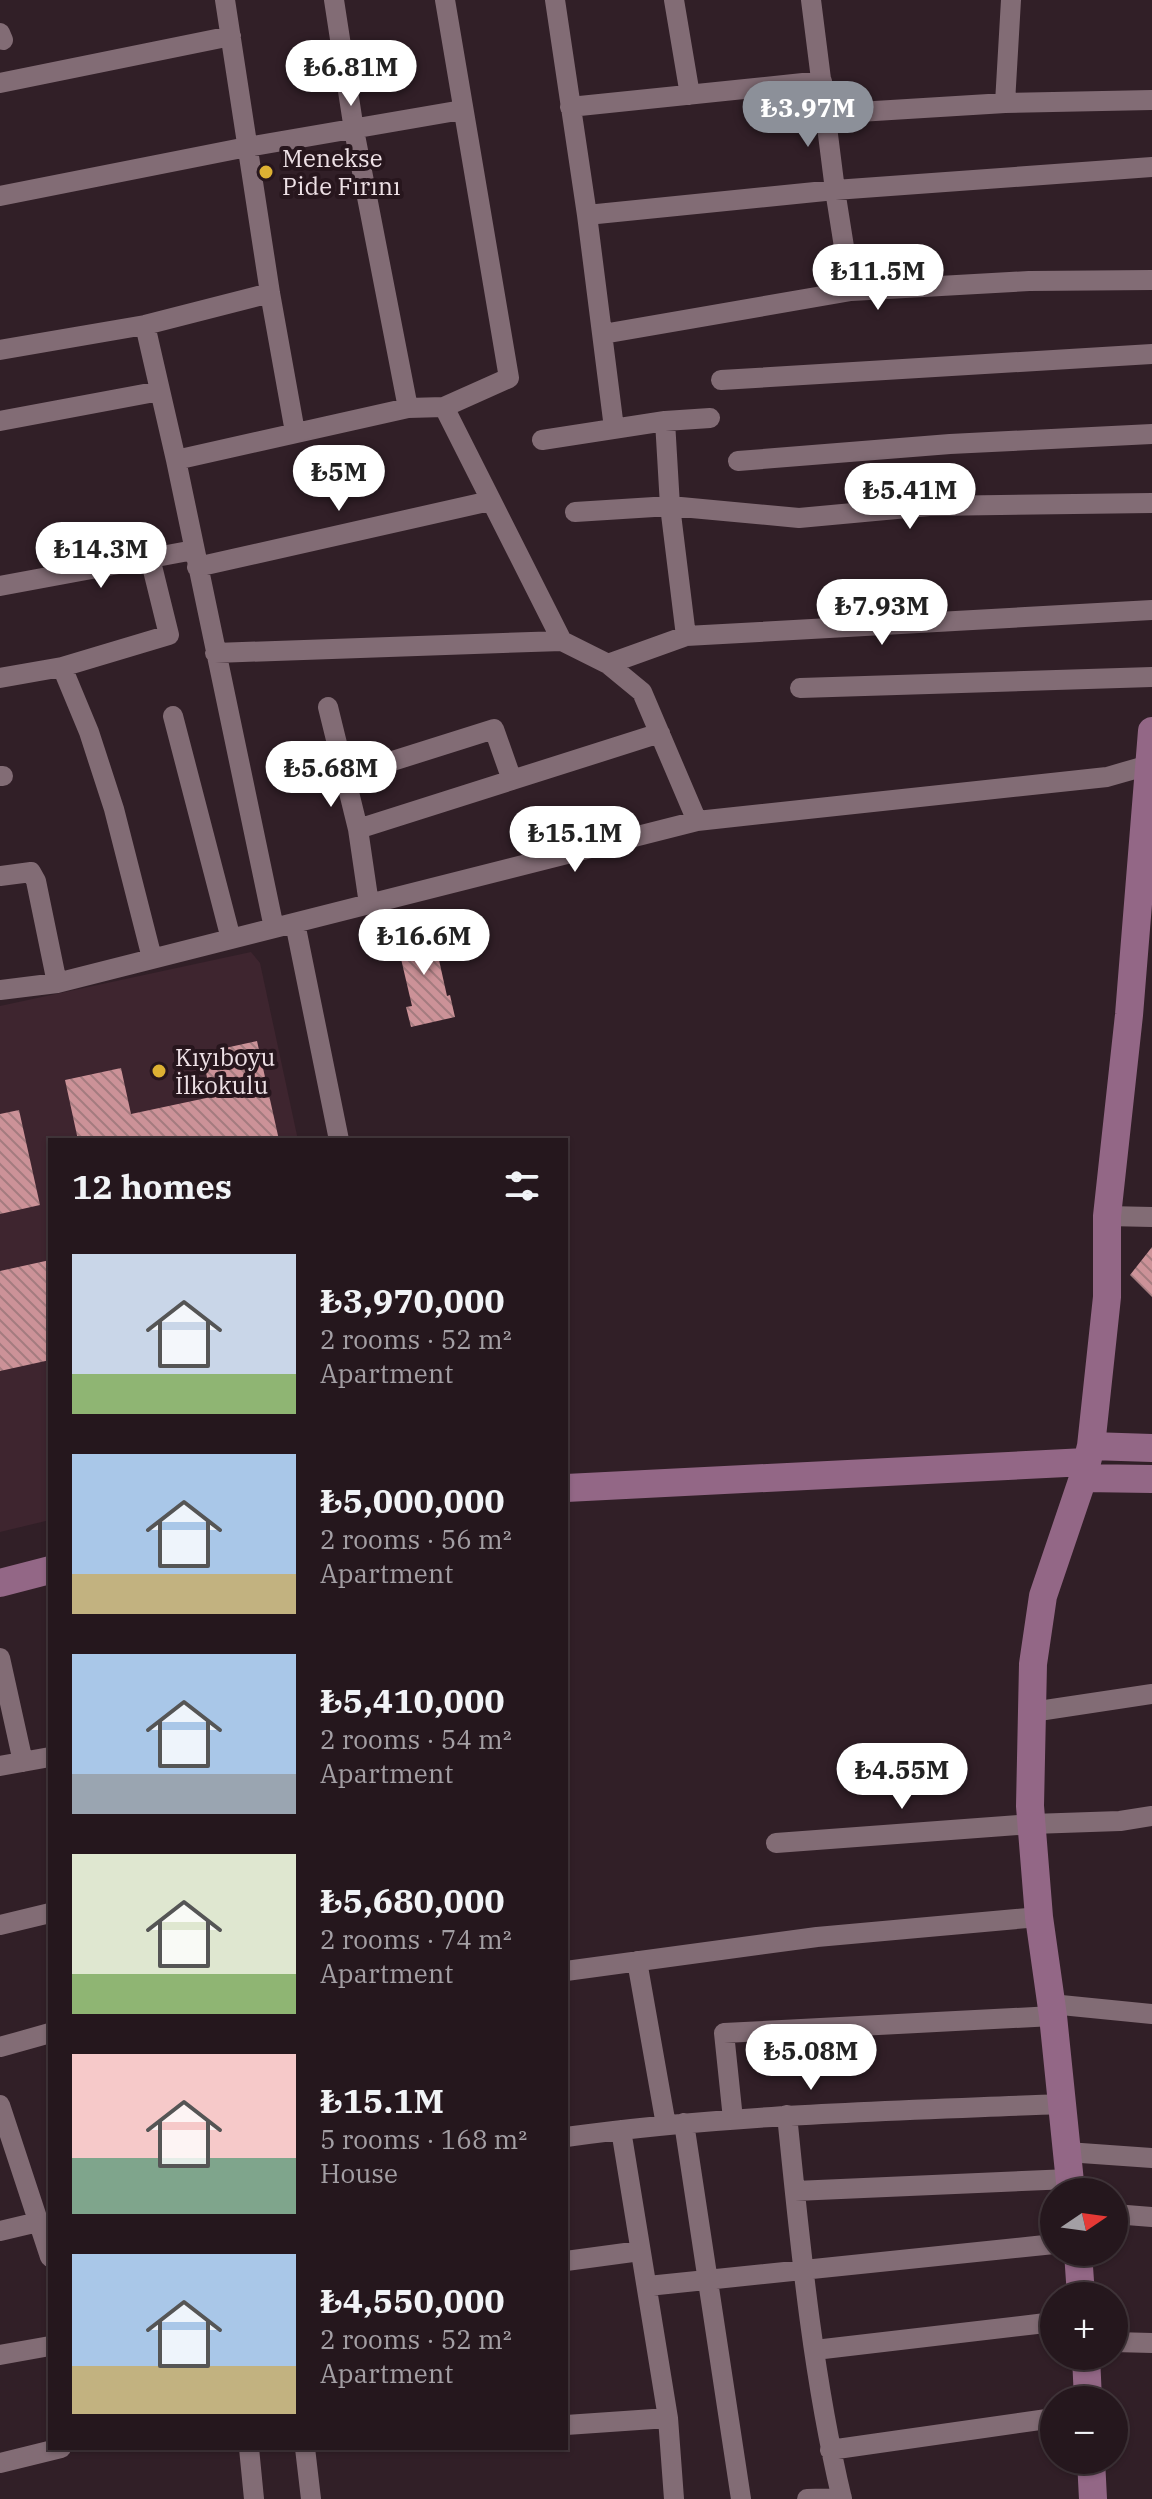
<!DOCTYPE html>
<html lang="en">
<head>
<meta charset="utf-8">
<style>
	body { margin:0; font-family:"IBM Plex Serif",serif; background:#31242a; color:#f1f3f6; height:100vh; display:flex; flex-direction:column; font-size:30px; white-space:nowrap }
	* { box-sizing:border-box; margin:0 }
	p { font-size:26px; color:#a39fa4 }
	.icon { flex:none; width:44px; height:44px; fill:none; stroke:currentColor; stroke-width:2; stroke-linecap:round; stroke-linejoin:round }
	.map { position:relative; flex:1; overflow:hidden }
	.drawer { position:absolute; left:48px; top:1138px; width:520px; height:1312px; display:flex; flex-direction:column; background:#25171d; border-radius:0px; box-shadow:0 2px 6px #0004,0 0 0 2px #42363b }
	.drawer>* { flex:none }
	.needle { width:52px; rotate:77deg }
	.controls { position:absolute; left:1040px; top:2178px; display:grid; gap:16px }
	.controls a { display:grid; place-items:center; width:88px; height:88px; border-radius:50%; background:#25171d; box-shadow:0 2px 6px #0004,0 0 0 2px #42363b; font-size:40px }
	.price { position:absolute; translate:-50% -68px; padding:0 18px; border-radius:28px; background:#fff; color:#222; font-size:26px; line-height:52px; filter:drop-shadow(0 2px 4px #0008) }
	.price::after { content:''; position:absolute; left:50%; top:48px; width:24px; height:18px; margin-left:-12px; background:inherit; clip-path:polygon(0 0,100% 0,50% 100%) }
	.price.active { background:#8c9099; color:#fff }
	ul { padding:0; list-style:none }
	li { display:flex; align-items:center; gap:24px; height:200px; padding:0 24px }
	li span { display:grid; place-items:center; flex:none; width:224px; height:160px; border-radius:0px; color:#555 }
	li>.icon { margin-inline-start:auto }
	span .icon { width:96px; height:96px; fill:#fffc; stroke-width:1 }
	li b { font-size:34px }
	h2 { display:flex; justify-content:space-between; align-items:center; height:96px; padding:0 24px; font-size:34px }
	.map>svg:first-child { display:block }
</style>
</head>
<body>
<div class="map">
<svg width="1152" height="2499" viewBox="0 0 1152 2499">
	<defs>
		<pattern id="building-back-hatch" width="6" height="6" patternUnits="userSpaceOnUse" patternTransform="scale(2)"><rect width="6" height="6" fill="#cc9298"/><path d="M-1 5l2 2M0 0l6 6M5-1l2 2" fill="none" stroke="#a47b7f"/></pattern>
	</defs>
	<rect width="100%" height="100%" fill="#311f27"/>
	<path fill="#3e252f" d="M251 952 260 963 298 1140H50V1520L0 1532V1006Z"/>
	<path fill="url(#building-back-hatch)" d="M431 924 447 996 450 995 455 1017 411 1027 406 1007 412 1006 395 933Z
		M257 1041 279 1140H78L65 1080 121 1068 131 1114 211 1097 202 1053Z
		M19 1110 40 1205 0 1214V1114Z
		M1152 1247V1297L1130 1275Z
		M50 1260V1360L0 1371V1271Z"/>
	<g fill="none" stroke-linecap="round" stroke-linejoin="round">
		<path stroke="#826c75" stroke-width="20" d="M225 0 270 293 295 432
			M334 0 354 130 408 408
			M555 0 587 215 614 428
			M674 0 690 95
			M811 0 835 190 851 291
			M0 33 3 40
			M0 83 231 36
			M1005 103 1011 0
			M570 107 822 81
			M826 114 1005 103 1152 100
			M0 196 247 147 462 110
			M587 215 835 190 1152 167
			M145 325 176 460 274 928
			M603 334 851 291 1029 281 1152 280
			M0 350 145 325 270 293
			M721 380 1152 354
			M444 407 509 378 445 0
			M0 421 160 391
			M665 421 670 506 686 636
			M542 440 665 421 710 418
			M176 460 408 408 444 407 562 641 608 664 642 692 697 821
			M738 461 950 444 1152 434
			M575 512 670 506 799 518 929 506 1152 503
			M197 567 490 501
			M0 586 194 550
			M215 653 562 641
			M608 664 686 636 1152 610
			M62 667 89 732 114 809 152 958
			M0 678 62 667 169 635 150 558
			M800 688 1152 677
			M328 707 358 829 369 904
			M173 716 231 939
			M0 776H3
			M345 776 494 729 512 780
			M358 829 660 733
			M0 876 31 872 36 881 57 983
			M295 923 339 1140
			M0 990 57 983 697 821 1107 777 1152 764
			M1107 1216 1152 1217
			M0 1658 23 1762
			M1032 1712 1152 1694
			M0 1766 50 1757
			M776 1843 1032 1824 1120 1821 1152 1816
			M0 1925 50 1913
			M637 1961 666 2125
			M566 1971 817 1937 1039 1917
			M1051 2004 1152 2014
			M0 2047 50 2033
			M0 2105 50 2257
			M787 2115C800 2243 812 2373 842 2499
			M733 2119 724 2033 1053 2016
			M684 2123 741 2499
			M621 2130 668 2418 674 2499
			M566 2137C730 2114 896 2111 1062 2104
			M1067 2152 1152 2158
			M795 2191 1070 2179
			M1114 2214 1152 2217
			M0 2231 38 2222
			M566 2261 640 2251
			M648 2286 1054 2244
			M1114 2342 1152 2343
			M815 2350 1054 2322
			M0 2355 50 2346
			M566 2425 668 2418
			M249 2448 254 2499
			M305 2448 311 2499
			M830 2450 1054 2418
			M0 2463 61 2448
			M807 2499 842 2498"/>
		<path stroke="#936786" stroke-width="28" d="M1091 1446 1152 1448
			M1083 1478 1152 1479
			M566 1488 1086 1462
			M0 1583 50 1570
			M1071 2192 1053 2016 1039 1917 1030 1806 1033 1664 1043 1596 1083 1478 1091 1446 1107 1297V1216L1129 1015 1152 731
			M1078 2252 1081 2296
			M1086 2356 1088 2400
			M1091 2460 1093 2499"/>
	</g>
	<g fill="#ddb133" stroke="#27161d" stroke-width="3">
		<circle cx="266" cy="172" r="8"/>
		<circle cx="159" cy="1071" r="8"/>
	</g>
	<g text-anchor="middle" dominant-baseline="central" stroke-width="8" stroke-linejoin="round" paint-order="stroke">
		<g font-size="24" fill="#eee1e6" stroke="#27161d" text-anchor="start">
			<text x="282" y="158">Menekse<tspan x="282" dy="28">Pide Fırını</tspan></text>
			<text x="175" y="1057">Kıyıboyu<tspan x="175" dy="28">İlkokulu</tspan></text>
		</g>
	</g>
</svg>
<div class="controls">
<a><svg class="needle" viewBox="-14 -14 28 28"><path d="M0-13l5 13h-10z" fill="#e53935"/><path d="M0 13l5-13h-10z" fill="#a39fa4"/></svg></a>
<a>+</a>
<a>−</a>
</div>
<b class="price" style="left:351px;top:108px">₺6.81M</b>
<b class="price active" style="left:808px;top:149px">₺3.97M</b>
<b class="price" style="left:878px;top:312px">₺11.5M</b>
<b class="price" style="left:339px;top:513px">₺5M</b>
<b class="price" style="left:910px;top:531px">₺5.41M</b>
<b class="price" style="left:101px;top:590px">₺14.3M</b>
<b class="price" style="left:882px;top:647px">₺7.93M</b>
<b class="price" style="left:331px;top:809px">₺5.68M</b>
<b class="price" style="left:575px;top:874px">₺15.1M</b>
<b class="price" style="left:424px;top:977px">₺16.6M</b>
<b class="price" style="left:902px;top:1811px">₺4.55M</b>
<b class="price" style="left:811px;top:2092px">₺5.08M</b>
<section class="drawer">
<h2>12 homes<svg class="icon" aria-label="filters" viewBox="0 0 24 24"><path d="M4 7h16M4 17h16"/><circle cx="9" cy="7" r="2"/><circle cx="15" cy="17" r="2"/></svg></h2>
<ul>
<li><span style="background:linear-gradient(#c9d6e8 75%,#8fb573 0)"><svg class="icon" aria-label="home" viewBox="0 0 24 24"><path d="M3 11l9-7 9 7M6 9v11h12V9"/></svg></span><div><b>₺3,970,000</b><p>2 rooms · 52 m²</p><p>Apartment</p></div></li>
<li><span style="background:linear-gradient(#a9c7e8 75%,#c2b280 0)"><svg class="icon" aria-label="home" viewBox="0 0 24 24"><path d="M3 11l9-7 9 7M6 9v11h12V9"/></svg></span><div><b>₺5,000,000</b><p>2 rooms · 56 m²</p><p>Apartment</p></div></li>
<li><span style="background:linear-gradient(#a9c7e8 75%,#9aa5b1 0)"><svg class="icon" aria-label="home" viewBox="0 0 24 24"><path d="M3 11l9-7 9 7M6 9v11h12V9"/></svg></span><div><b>₺5,410,000</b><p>2 rooms · 54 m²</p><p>Apartment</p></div></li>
<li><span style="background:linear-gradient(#dfe7d0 75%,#8fb573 0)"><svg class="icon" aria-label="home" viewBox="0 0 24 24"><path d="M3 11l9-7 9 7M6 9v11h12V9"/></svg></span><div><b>₺5,680,000</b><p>2 rooms · 74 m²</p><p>Apartment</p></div></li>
<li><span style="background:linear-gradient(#f6c9c9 65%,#7fa58c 0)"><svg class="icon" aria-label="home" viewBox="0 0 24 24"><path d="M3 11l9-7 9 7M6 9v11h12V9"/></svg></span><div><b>₺15.1M</b><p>5 rooms · 168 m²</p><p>House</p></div></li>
<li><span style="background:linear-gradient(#a9c7e8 70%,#c2b280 0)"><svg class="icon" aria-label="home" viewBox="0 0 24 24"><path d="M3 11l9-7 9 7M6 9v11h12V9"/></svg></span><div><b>₺4,550,000</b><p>2 rooms · 52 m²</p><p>Apartment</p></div></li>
</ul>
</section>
</div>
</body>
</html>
